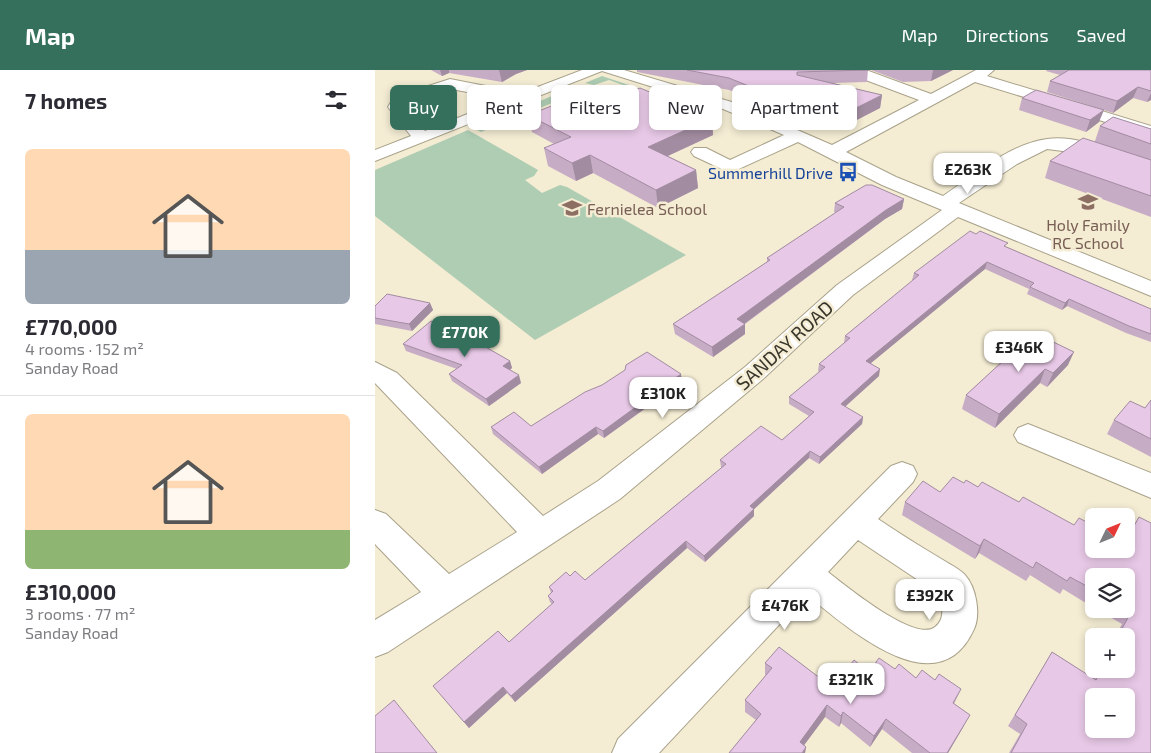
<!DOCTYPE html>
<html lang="en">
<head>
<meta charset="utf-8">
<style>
	body { margin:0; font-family:"Exo 2",sans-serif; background:#f2f2f3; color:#2b2b33; height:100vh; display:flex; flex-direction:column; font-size:19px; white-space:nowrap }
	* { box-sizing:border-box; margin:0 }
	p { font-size:16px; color:#7c7c81 }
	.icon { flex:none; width:28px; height:28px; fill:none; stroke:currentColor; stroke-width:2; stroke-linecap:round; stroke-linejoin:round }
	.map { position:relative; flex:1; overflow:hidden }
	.details { display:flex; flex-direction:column; background:#fff; width:375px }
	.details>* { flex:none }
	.banner { position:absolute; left:15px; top:15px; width:475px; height:45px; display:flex; gap:10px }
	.needle { width:32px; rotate:47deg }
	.tools { position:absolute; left:710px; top:438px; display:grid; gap:10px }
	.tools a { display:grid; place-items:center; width:50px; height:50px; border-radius:8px; background:#fff; box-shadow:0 2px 8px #0003; font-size:25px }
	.price { position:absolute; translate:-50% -42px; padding:0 11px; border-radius:10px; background:#fff; color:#222; font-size:16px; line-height:32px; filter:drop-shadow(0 1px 2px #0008) }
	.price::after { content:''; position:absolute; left:50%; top:30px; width:15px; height:11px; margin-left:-8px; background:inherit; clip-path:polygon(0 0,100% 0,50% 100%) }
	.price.selected { background:#34705c; color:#fff }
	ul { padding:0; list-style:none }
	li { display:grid; align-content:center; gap:10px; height:265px; padding:0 25px }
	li+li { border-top:1px solid #e1e1e2 }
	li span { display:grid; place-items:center; height:155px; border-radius:8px; color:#555 }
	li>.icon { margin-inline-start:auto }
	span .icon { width:90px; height:90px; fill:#fffc; stroke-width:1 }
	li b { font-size:21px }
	h2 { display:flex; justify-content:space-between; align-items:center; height:60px; padding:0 25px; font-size:21px }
	.chip { padding:0 18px; border-radius:8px; background:#fff; box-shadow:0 2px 8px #0003; font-size:18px; line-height:45px }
	.chip.selected { background:#34705c; color:#fff }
	header { display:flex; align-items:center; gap:30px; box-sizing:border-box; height:70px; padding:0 25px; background:#34705c; color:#fff }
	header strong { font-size:24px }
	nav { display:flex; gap:28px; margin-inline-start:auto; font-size:18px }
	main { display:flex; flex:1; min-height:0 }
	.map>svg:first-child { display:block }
</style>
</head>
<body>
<header>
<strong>Map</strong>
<nav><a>Map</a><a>Directions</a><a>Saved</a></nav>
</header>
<main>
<section class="details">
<h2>7 homes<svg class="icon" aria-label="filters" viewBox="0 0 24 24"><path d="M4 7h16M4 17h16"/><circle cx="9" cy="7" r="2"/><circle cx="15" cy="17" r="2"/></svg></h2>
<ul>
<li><span style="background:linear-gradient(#ffd9b3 65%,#9aa5b1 0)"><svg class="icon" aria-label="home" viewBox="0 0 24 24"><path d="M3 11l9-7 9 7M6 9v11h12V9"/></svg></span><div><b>£770,000</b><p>4 rooms · 152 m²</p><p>Sanday Road</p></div></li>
<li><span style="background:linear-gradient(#ffd9b3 75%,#8fb573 0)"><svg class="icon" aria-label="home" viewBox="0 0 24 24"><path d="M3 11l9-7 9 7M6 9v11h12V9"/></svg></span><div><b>£310,000</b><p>3 rooms · 77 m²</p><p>Sanday Road</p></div></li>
</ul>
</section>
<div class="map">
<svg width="776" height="683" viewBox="0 0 776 683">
	<rect width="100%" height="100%" fill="#f4ecd3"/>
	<path fill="#aecdb3" d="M227 6 343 45 316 56 281 27 234 10 219 15 210 13Z
		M196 18 204 22 155 42 146 39Z
		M137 42 145 46 106 62 98 58Z
		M93 60 163 100 159 106 150 110 167 123 185 115 192 117 311 185 160 270 0 146V100Z"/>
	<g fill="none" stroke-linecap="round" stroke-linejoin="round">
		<defs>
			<path id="minor" d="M207 0H249L360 33 457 75 544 30 472 3 470 0H491L556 24 601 0H619L612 6 776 56V66L600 12 471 82 521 107 568 126C598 106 634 74 672 69 706 64 744 85 776 96V108L704 83 672 79 642 94 584 133 776 211V226L583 147 478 225 388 309 245 429 13 582 0 587V550L46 522 0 474V440L11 444 74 504 142 462 0 313V292L22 303 168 446 223 411 370 297 462 215 567 140 507 115 423 72 355 103 319 86 316 82 319 78H331L355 90 409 65 348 39 227 1 0 91V80L36 66 13 37 19 27 75 9 147 23ZM76 19 130 29 50 61 29 37 31 33Z
				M653 354 776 403V428L643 372 639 365 643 358Z
				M527 392 538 396 542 404 538 412 503 449C524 463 546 477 568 490 574 494 585 499 590 505 601 517 606 544 599 559 563 639 473 558 432 525L284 683H237L243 669 516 396ZM483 470 564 524C567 536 571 548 560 557 540 573 471 516 453 502Z"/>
		</defs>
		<use href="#minor" stroke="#a9a28a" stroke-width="2"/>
		<use href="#minor" fill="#fff" fill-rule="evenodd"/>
	</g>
	<path fill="#c7acc6" d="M56 0H152L141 4 127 12 74 3 67 6Z
		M262 0H493L492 12 458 13 507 25 505 38 470 56 453 50 440 55 354 20 262 2Z
		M496 0H578L556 11 528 12Z
		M672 0H776V30L772 32 758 28 738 43 672 22 675 11 685 5 671 1Z
		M647 28 724 52 711 62 644 40Z
		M206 41 337 48 338 65 293 86 321 100 323 118 283 138 218 103 201 111 173 96 169 78 179 74 157 62 153 45Z
		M725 56 776 59V147L670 108 675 91 720 71Z
		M529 129 527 139 510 149 370 254V264L338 287 300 264 298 254 392 192V188L461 143 459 142 460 133Z
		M632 177 776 239V272L751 263 692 236 687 240 652 224 654 219 610 199 496 293 504 306 470 337 488 347 487 354 444 394 434 388 379 439V446L330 492 312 478 140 632 132 623 94 658 58 616 134 572 177 534 175 532 173 526 176 523 174 517 195 506 210 510 346 398V397L345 390 407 370 434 346 414 334V327L445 302 443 301 444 294 469 273 470 266 539 210H537L539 203Z
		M55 233 58 240 37 261 0 254V236Z
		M655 266 693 295 672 317 665 313 620 358 587 339 591 325Z
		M101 272 135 291 137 298 135 300 146 313 114 336 77 311 74 304 82 299 31 281 28 274Z
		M307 312 229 368 223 364 167 404 118 364 116 357 156 356Z
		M776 330V387L732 364 739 350 770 338Z
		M589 413 603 417 644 432 699 455 751 479V468L764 447 775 453 776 452V683H634L645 664 633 656 677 582 719 609 724 599H751V566H740L747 554 721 539H751L719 506V538L688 519 685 524 655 505 651 511 604 483 600 489 527 445 530 432 565 422Z
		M390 593 458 618 494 602 520 599 541 608 560 610 586 619 579 634 589 656 573 683H537L507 659 495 677 466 653 464 657 450 647 429 675 431 677 430 683H354L381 650 370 642V630L391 605H390Z"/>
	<path fill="#a28ca1" d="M65 0H74V3L67 6Z
		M124 0H152L141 4 127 12Z
		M558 0H578L556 11Z
		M763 17 758 28 738 43 742 31Z
		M776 23V30L772 32Z
		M507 25 505 38 470 56 471 43Z
		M454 37 453 50 440 55V43Z
		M729 40 724 52 711 62 715 50Z
		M337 48 338 65 275 94 273 77Z
		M215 85 218 103 201 111 197 93Z
		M321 100 323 118 283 138 281 120Z
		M529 129 527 139 510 149 369 254H370V264L338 287 337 277 362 249 511 140Z
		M612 192 610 199 490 298 491 291Z
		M694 229 692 236 687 240 690 233Z
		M55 233 58 240 37 261 34 254Z
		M99 266 101 273 95 268Z
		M699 282 693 295 672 317 678 303Z
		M135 291 137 298 130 303 128 296Z
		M505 299 504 306 465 341 466 334Z
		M670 299 665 313 620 358 624 344Z
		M306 304 307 312 229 368 228 361Z
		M144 305 146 313 114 336 111 329Z
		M488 347 487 354 444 394 445 387Z
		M221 357 223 364 167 404 164 397Z
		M435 381 434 388 375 443V436Z
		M379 439V446L330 492 329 486Z
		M609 469 604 483 600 489 605 476Z
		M311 471 312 478 140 632 136 626Z
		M128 617 132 623 94 658 89 652Z
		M452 635 450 647 424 682 425 672Z
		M468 642 466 653 464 657 466 646Z
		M595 645 573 683H572Z
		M511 649 507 659 495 677 499 666Z
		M431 677 430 683H427Z"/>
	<path fill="#e7c8e6" stroke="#a28ca1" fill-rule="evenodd" d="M312 0H493L422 2V5L507 25 471 43 454 37 440 43 354 8Z
		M694 0H776V21L763 17 742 31 675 11Z
		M265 18 337 48 273 77 321 100 281 120 215 85 197 93 169 78 196 67 153 45 187 32 206 41Z
		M661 20 729 40 715 50 647 28Z
		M738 47 776 59V74L725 56Z
		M708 68 776 90V126L675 91Z
		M491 115H497L529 129 511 140 362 249 370 254 337 277 298 254 395 190 392 188 469 137 460 133Z
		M595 161 601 164 605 161 633 173 629 176 776 239V264L754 256 694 229 690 233 655 217 659 213 612 192 491 291 505 299 466 334 488 347 445 387 435 381 375 436 379 439 329 486 311 471 136 626 128 617 89 652 58 616 123 561 134 572 179 532 173 526 178 521 174 517 191 502 195 506 200 501 210 510 351 394 345 390 386 356 407 370 439 342 414 327 450 297 444 294 475 268 470 266 544 205 539 203Z
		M12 224 55 233 34 254 0 248V236Z
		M56 251 99 266 95 268 135 291 128 296 144 305 111 329 74 304 87 295 28 274Z
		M655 266 665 270 668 267 699 282 678 303 670 299 624 344 591 325Z
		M272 282 306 304 228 361 221 357 164 397 116 357 139 342 156 356 210 322 227 315 250 300 251 295Z
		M776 330V369L739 350 755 331 770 338Z
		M578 407 589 413 591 410 603 417 607 412 644 432 648 427 699 455 704 448 719 456V479H751V470L764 447 776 453V683H636L652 654 640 645 677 582 721 610 727 599H751V566H743L756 542 751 539V506H719V520L695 507 692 511 661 492 658 498 609 469 605 476 530 432 548 411 565 422ZM719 626H751V659H719Z
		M404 577 458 618 479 590 494 602 504 588 520 599 524 594 541 608 547 600 560 610 564 604 586 619 578 633 595 645 572 683H555L511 649 499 666 468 642 466 646 452 635 425 672 431 677 427 683H354L386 644 370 630 397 598 390 593Z
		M19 630 62 683H0V646Z"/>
	<defs>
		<symbol id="bus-bare" viewBox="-9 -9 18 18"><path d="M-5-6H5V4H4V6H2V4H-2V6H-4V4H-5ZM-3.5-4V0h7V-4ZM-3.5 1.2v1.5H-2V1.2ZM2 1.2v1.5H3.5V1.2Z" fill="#1a4fb4" stroke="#f4ecd3" stroke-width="2.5" paint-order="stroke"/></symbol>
		<symbol id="school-bare" viewBox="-9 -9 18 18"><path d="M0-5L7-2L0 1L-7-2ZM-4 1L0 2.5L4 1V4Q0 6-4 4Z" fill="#8d6e63" stroke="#f4ecd3" stroke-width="2.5" paint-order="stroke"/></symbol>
	</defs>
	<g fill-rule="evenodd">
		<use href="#bus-bare" x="459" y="88" width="28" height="28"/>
		<use href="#school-bare" x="699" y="118" width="28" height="28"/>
		<use href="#school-bare" x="183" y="124" width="28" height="28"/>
	</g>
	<g text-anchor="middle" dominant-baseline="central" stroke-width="5" stroke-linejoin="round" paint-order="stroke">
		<g font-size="16" fill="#164399" stroke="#f4ecd3" text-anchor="end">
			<text x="458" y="102">Summerhill Drive</text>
		</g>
		<g font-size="16" fill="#785e54" stroke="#f4ecd3" text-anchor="start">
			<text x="212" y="138">Fernielea School</text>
			<text x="713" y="154" text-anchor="middle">Holy Family<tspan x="713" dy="18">RC School</tspan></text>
		</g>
		<g font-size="19" fill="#39362c" stroke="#f4ecd3">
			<text transform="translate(409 275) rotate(-42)">SANDAY ROAD</text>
		</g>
	</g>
</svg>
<div class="tools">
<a><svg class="needle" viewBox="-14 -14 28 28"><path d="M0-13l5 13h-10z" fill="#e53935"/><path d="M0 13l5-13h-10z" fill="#7c7c81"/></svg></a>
<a><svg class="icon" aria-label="layers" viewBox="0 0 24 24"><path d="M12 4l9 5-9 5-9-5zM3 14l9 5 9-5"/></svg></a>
<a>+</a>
<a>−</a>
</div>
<b class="price" style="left:593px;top:125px">£263K</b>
<b class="price selected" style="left:90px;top:288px">£770K</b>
<b class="price" style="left:644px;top:303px">£346K</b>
<b class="price" style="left:288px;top:349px">£310K</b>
<b class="price" style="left:555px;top:551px">£392K</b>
<b class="price" style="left:410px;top:561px">£476K</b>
<b class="price" style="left:476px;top:635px">£321K</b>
<div class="banner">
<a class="chip selected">Buy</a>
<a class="chip">Rent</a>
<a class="chip">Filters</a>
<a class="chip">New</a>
<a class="chip">Apartment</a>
</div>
</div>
</main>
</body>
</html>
